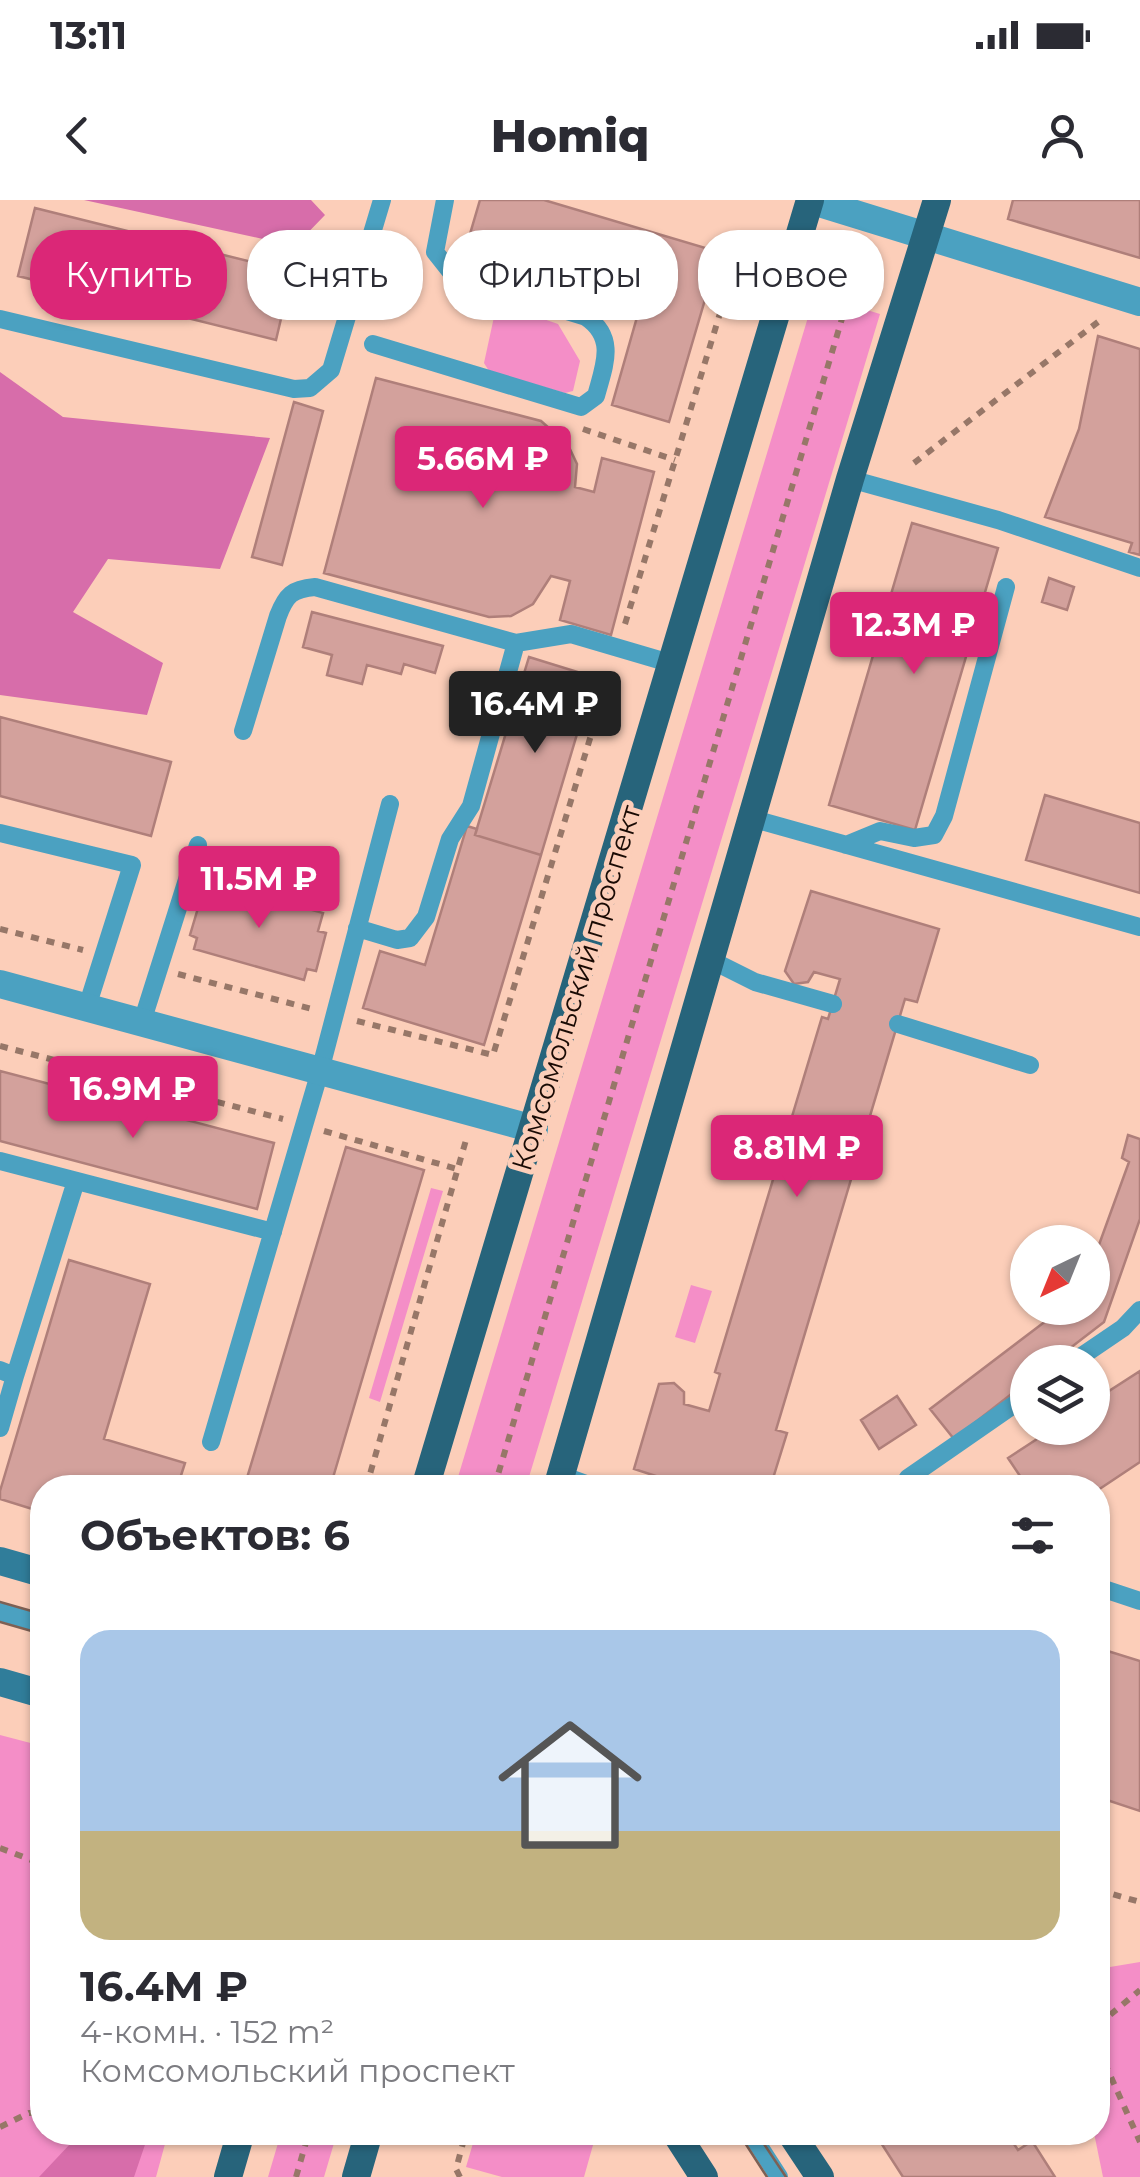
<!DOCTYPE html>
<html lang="ru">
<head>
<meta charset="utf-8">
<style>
	body { margin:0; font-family:Montserrat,sans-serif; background:#f7f7f7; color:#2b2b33; height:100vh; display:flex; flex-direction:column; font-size:38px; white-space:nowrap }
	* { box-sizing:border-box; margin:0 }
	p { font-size:32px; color:#7c7c81 }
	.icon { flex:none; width:55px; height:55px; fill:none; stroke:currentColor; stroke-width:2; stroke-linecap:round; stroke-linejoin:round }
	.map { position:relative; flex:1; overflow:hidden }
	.side { position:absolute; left:30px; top:1275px; width:1080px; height:670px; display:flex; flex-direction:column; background:#fff; border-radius:40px; box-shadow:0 2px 8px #0004 }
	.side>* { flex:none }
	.top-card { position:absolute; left:30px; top:30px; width:1080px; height:90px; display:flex; gap:20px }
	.needle { width:65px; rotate:223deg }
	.fabs { position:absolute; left:1010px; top:1025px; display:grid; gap:20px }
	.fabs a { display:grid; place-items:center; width:100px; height:100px; border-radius:50%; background:#fff; box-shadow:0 2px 8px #0004; font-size:50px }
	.price { position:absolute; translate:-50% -85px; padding:0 22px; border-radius:10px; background:#db2777; color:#fff; font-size:32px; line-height:65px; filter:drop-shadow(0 2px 5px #0008) }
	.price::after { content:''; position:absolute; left:50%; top:60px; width:30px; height:22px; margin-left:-15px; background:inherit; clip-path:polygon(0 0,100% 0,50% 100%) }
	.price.active { background:#222; color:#fff }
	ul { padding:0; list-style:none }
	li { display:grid; align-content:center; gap:20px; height:530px; padding:0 50px }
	li span { display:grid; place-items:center; height:310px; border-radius:30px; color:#555 }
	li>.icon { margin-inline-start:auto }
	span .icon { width:180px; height:180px; fill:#fffc; stroke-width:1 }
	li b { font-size:42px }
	h2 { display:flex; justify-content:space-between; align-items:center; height:120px; padding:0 50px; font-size:42px }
	.chip { padding:0 35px; border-radius:40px; background:#fff; box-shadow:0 2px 8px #0004; font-size:35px; line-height:90px }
	.chip.active { background:#db2777; color:#fff }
	.status { display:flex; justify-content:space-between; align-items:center; height:70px; padding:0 50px; background:#fff; direction:ltr }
	.status svg { height:28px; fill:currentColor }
	header { display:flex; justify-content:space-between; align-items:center; height:130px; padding:0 50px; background:#fff; font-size:45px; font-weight:800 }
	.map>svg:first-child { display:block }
</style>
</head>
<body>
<div class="status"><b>13:11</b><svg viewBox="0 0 49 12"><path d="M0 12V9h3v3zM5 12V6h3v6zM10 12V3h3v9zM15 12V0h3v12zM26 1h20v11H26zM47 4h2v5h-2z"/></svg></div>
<header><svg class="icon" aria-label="back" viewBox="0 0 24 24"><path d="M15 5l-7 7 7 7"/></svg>Homiq<svg class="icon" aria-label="person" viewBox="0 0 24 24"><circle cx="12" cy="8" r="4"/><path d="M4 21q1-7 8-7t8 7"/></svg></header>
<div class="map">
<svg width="1140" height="1977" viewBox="0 0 1140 1977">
	<rect width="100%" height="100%" fill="#fcceb9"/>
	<path fill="#f48ec7" d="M815 94 880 114 526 1287H455Z
		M497 103 558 124 580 161 573 191 565 193 489 171 484 163Z
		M431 988 443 991 380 1202 369 1198Z
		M691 1085 712 1091 695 1143 675 1137Z
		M0 1535 42 1546V1932L168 1933 156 1977H0Z
		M1140 1762V1977H1103L1094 1933 1098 1932V1769Z
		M577 1932 595 1938 584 1977H502L466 1967 476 1933Z
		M281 1933H337L324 1977H268Z"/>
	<path fill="#d76daa" d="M84 0H311L325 15 295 46Z
		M0 172 63 217 270 238 220 369 108 359 73 412 163 463 147 515 0 495Z
		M98 1933H149L134 1977H39L71 1943Z"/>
	<path fill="#d3a19c" stroke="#af7f7a" stroke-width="2.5" d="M480 0H544L719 52 669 222 612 205 641 103 465 51Z
		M1013 0H1140V58L1008 19Z
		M35 8 292 72 276 140 18 76Z
		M1098 136 1140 149V355L1129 352 1132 343 1045 317 1079 229Z
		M376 178 541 221 568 245 577 264 575 287 594 292 602 258 654 272 611 435 560 420 570 381 551 376 533 404 511 416 489 417 324 373Z
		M294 202 323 211 282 365 252 357Z
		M912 323 998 348 915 630 829 605Z
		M1049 378 1074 387 1067 410 1042 402Z
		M312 412 443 446 435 473 404 464 401 474 367 465 362 484 327 475 332 455 303 447Z
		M529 457 594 477 541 655 475 635Z
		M0 517 171 562 151 636 0 596Z
		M1045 595 1140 623V693L1026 660Z
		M467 626 477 629 475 635 541 655 484 845 363 808 380 751 425 765Z
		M213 682 323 713 318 731 326 733 316 771 307 769 304 780 194 749 197 738 190 735 201 698 208 700Z
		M811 691 939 729 917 802 905 799 776 1230 787 1233 770 1288H693L634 1269 659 1184 674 1183 684 1192V1204L709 1211 720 1174 715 1172 822 817 828 819 840 779 814 772 808 782 794 784 785 771Z
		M0 871 274 943 257 1009 0 941Z
		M1128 935 1140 939V1019L1104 1122 1052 1162H1028V1181L954 1239 930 1209 1063 1108H1092V1064L1129 962 1122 958Z
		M346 947 424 970 332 1281 330 1288H244Z
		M69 1060 150 1084 104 1239 185 1263 177 1288H42V1312L0 1299V1291Z
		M1140 1171V1262L1098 1290 1028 1288 1008 1258 1054 1228H1092V1202Z
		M897 1196 916 1225 879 1249 861 1220Z
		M1098 1448 1140 1461V1611L1098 1597Z
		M874 1932H1006L1018 1950 1032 1941 1055 1977H903Z"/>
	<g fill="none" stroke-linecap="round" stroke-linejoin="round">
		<path stroke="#977768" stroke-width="6" stroke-dasharray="8 8" stroke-linecap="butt" d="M583 229 675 260
			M914 263 1098 122
			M625 424 740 48
			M0 729 83 750
			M178 774 316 810
			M357 821 493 855 611 470
			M0 846 283 919
			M324 931 457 969
			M366 1288 466 940
			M494 1288 852 85
			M0 1648 42 1664
			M1098 1690 1140 1702
			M1098 1825 1140 1790
			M1098 1848 1140 1942
			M0 1927 29 1913H42
			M296 1977 309 1932
			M460 1977 456 1969 466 1932"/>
		<path stroke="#4ba1c1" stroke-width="18" d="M0 119 294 189 310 188 331 170 382 0
			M373 144 581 207 596 196C604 166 617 138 586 117L454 76 435 52 445 0
			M850 279 998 320 1140 368
			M243 531 278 416C286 395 292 389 315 387L516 443 571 434 673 464
			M754 619 1140 727
			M0 633 132 665 87 807
			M846 645 880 631 914 638 934 635 944 616 1006 387
			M357 728 397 740 410 738 426 717 450 639 471 606 516 443
			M713 761 755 782 833 804
			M142 822 198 645
			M898 824 1030 865
			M0 961 273 1032
			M1073 1162 1123 1128 1140 1110
			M0 1170 15 1176 0 1228
			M15 1176 76 981
			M211 1242 320 871 390 604
			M561 1275 597 1288
			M902 1288 908 1278 1028 1195
			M1098 1387 1140 1401
			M0 1412 42 1424
			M750 1932 779 1977"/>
		<path stroke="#4ba1c1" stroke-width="28" d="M810 0 1140 102
			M0 784 534 929"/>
		<path stroke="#307d9a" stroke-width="28" d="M0 1361 42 1373
			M0 1482 42 1494"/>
		<path stroke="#27647b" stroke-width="28" d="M425 1288 810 0
			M557 1288 850 279 937 0
			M675 1932 704 1977
			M790 1932 820 1977
			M228 1977 241 1932
			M356 1977 369 1932"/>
		<path stroke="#7d6054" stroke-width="2.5" d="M0 1402 42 1414
			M0 1422 42 1434
			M738 1932 767 1977
			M756 1932 786 1977"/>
	</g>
	<g text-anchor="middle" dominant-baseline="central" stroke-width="10" stroke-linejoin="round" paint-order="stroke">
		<g font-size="28" fill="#190a04" stroke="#fcceb9">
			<text transform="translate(576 788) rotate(-73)">Комсомольский проспект</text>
		</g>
	</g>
</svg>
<div class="fabs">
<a><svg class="needle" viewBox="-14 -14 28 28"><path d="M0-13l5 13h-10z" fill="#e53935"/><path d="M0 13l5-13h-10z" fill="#7c7c81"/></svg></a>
<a><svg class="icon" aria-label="layers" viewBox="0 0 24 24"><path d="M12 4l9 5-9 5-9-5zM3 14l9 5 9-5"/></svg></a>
</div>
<b class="price" style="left:483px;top:311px">5.66M ₽</b>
<b class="price" style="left:914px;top:477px">12.3M ₽</b>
<b class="price active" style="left:535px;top:556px">16.4M ₽</b>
<b class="price" style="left:259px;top:731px">11.5M ₽</b>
<b class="price" style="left:133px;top:941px">16.9M ₽</b>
<b class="price" style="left:797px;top:1000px">8.81M ₽</b>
<div class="top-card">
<a class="chip active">Купить</a>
<a class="chip">Снять</a>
<a class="chip">Фильтры</a>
<a class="chip">Новое</a>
</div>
<section class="side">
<h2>Объектов: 6<svg class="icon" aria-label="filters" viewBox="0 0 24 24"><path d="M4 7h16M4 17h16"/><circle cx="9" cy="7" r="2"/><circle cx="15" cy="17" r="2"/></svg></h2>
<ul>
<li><span style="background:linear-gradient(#a9c7e8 65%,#c2b280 0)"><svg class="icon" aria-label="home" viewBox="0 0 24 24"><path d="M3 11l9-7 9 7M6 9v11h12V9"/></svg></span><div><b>16.4M ₽</b><p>4-комн. · 152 m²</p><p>Комсомольский проспект</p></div></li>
</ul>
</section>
</div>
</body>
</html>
